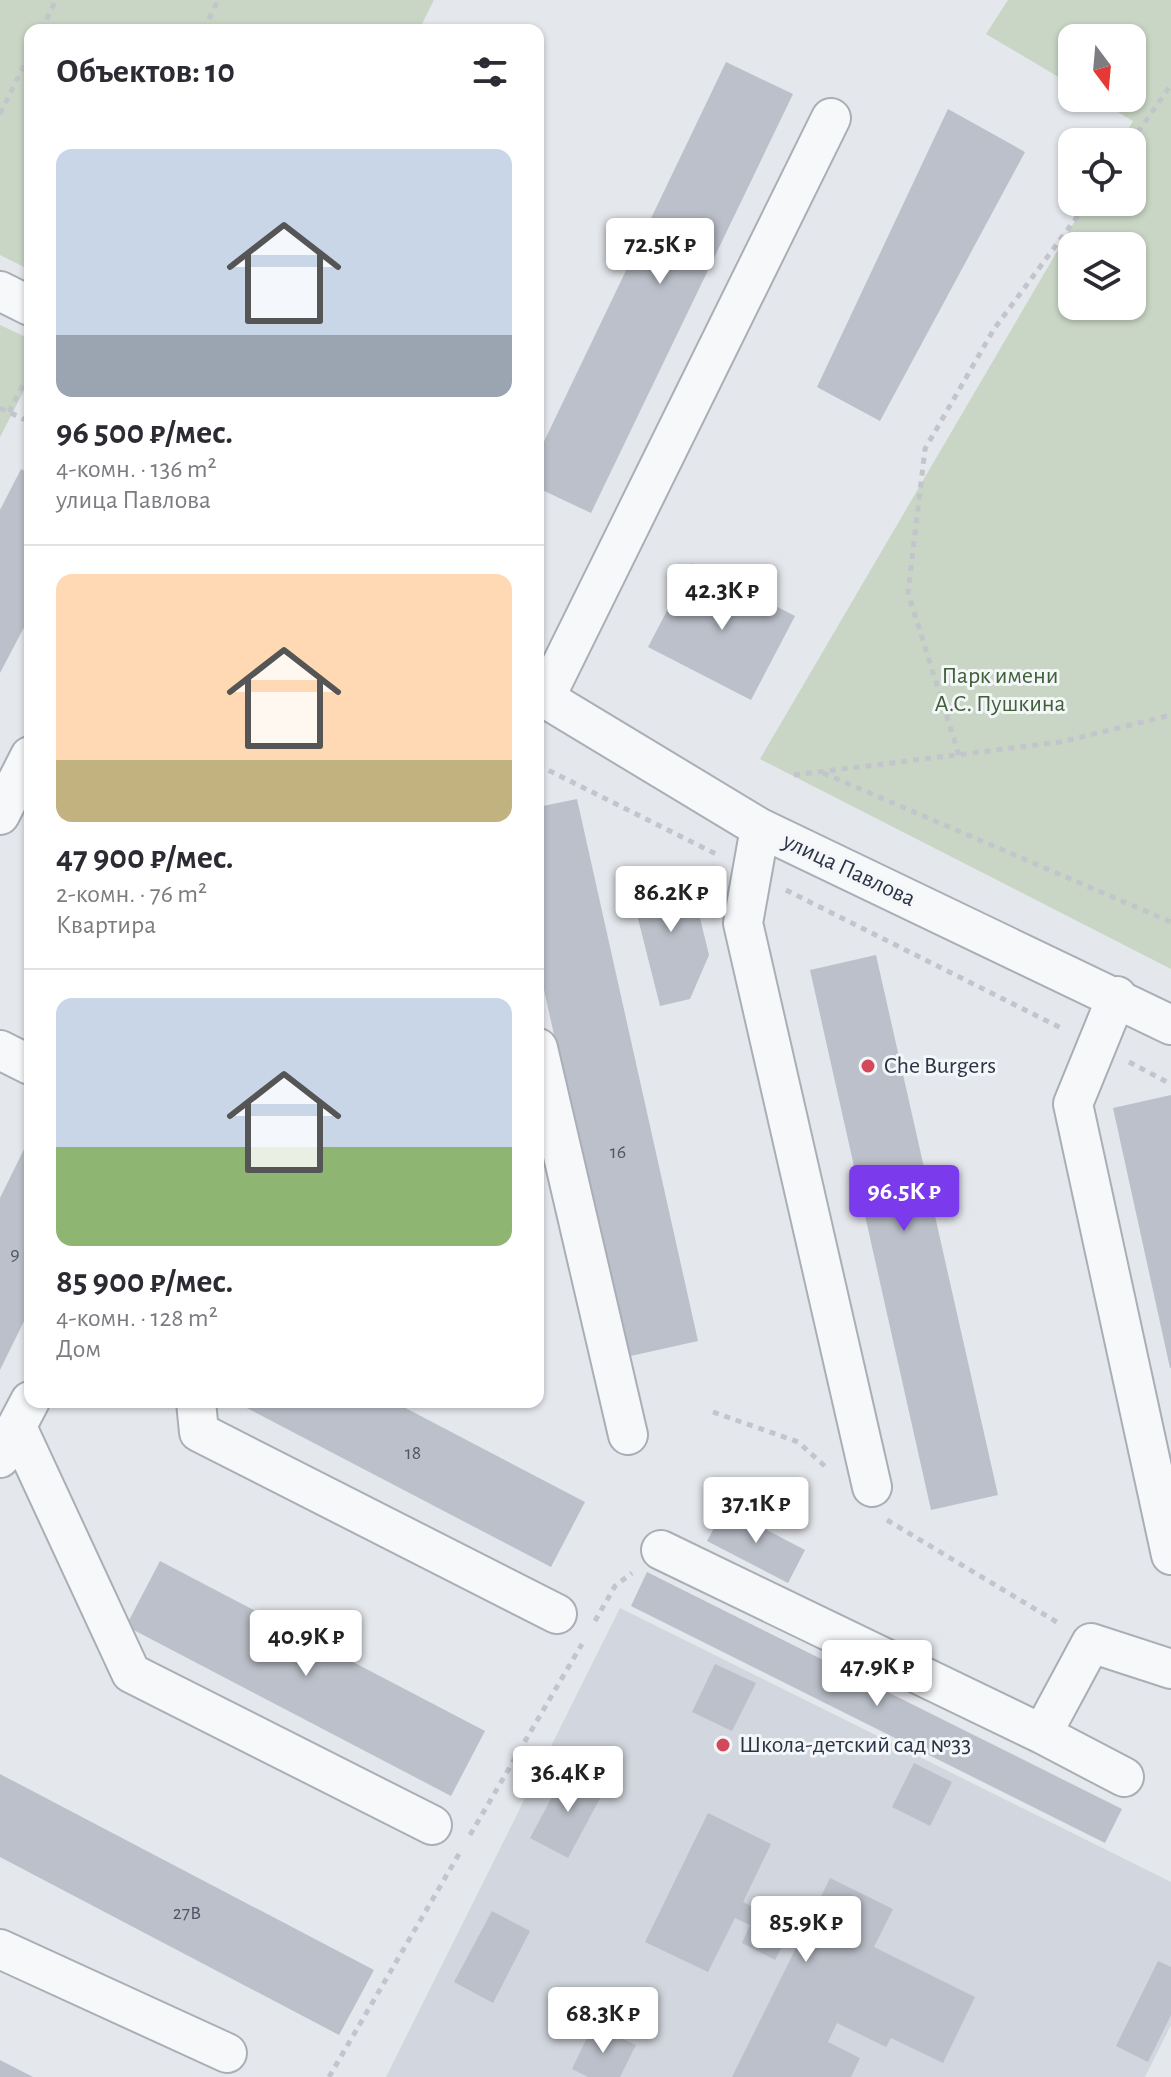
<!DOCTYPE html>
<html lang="ru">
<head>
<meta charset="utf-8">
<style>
	body { margin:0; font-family:"Alegreya Sans",sans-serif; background:#f7f7f7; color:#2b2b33; height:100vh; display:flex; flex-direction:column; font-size:30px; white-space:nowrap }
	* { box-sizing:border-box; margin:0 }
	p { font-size:26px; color:#7c7c81 }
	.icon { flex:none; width:44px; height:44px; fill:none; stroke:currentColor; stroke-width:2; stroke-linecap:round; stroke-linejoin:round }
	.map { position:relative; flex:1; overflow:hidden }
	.sheet { position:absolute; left:24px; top:24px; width:520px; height:1384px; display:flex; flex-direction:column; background:#fff; border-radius:16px; box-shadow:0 2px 6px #0004 }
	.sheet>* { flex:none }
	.needle { width:52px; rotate:164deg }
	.controls { position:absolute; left:1058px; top:24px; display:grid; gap:16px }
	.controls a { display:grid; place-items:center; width:88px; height:88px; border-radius:16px; background:#fff; box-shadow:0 2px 6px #0004; font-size:40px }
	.price { position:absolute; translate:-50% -68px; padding:0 18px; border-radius:8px; background:#fff; color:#222; font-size:26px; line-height:52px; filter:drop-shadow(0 2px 4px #0008) }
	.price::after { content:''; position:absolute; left:50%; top:48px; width:24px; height:18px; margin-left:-12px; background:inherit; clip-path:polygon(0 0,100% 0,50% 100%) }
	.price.current { background:#7c3aed; color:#fff }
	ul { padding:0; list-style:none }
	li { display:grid; align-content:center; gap:16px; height:424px; padding:0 32px }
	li+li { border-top:2px solid #e1e1e2 }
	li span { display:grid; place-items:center; height:248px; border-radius:16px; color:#555 }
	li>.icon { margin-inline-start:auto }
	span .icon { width:144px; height:144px; fill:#fffc; stroke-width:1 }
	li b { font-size:34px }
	h2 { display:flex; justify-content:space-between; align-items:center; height:96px; padding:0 32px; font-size:34px }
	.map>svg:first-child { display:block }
</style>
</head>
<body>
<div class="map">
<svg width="1171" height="2077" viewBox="0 0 1171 2077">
	<rect width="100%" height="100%" fill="#e4e7ec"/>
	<path fill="#d2d6de" d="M620 1608 1171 1882V2025L1145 2077H386Z"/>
	<path fill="#c9d6c5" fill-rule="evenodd" d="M0 0H434L419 30H30V270L0 255Z
		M1008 0H1171V969L760 759 1086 202H1132V142H1121L1133 121 1094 98H1132V38H1072V85L986 34ZM1072 246H1132V306H1072Z
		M0 325 30 339V379L0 437Z"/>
	<path fill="#bbc0ca" d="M726 62 793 94 591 513 538 488V454Z
		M948 109 1025 152 880 421 817 387Z
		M21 469 30 474V616L0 673V510Z
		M692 563 795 616 751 700 648 647Z
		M577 799 698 1341 626 1357 538 963V807Z
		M688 869 709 955 690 999 660 1006 629 883Z
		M876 955 998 1495 931 1510 810 970Z
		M1171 1095V1368H1170L1113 1108Z
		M30 1137V1309L0 1370V1198Z
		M242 1402H394L585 1502 551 1567 241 1405Z
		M725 1508 805 1550 788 1583 707 1541Z
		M160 1561 485 1731 451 1796 126 1626Z
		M647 1572 1122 1809 1105 1843 631 1606Z
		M715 1664 756 1683 732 1731 692 1712Z
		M914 1763 952 1782 930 1826 892 1807Z
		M567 1769 605 1789 568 1858 530 1838Z
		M0 1774 374 1970 339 2035 0 1857Z
		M708 1813 771 1844 743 1902 804 1932 830 1878 893 1909 874 1947 975 1997 943 2063 891 2038 886 2047 837 2023 828 2042 860 2058 851 2077H732L796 1948 784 1942 775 1960 742 1943 750 1925 735 1918 708 1972 645 1942Z
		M492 1911 530 1931 493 2003 454 1982Z
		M1158 1961 1171 1967V2015L1148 2062 1116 2046Z
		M593 2025 636 2045 620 2077H588L572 2069Z
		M0 2060 33 2077H0Z"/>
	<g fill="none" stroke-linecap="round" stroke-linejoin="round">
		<defs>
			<path id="minor" d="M0 291 30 306
				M538 694 760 828 1171 1025
				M538 701 544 700 831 118
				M0 815 30 756
				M760 828 743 923 872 1487
				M1117 996 1073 1104 1171 1555
				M538 1048 628 1435
				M0 1050 30 1065
				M196 1402 199 1432 557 1614
				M17 1427 131 1673 432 1825
				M0 1458 30 1401
				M661 1550 1042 1734 1091 1643 1171 1669
				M1042 1734 1124 1777
				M0 1949 227 2053"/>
		</defs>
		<use href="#minor" stroke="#a9aeb7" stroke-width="42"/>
		<path stroke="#c2c5cb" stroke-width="5" stroke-dasharray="6 6" stroke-linecap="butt" d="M41 30 56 0
			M204 30 218 0
			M0 114 30 53
			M1131 142 1171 85
			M0 408 30 422
			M9 412 30 371
			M959 755 908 593 925 449 994 329 1088 202
			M538 765 716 854
			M823 773 1171 922
			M794 775 1061 742 1171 715
			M786 890 1063 1029
			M1129 1062 1171 1084
			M713 1412 798 1442 828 1469
			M887 1520 1060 1624
			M595 1621 615 1586 632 1573
			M470 1835 582 1644
			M329 2077 459 1854"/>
		<use href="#minor" stroke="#f7f8fa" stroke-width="38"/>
	</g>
	<g fill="#d1495b" stroke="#f4f6f9" stroke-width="3">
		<circle cx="868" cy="1066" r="8"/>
		<circle cx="723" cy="1745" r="8"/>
	</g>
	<g text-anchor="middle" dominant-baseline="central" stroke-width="6" stroke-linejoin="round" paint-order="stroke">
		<g font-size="20" fill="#4f5766">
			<text x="618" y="1152">16</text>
			<text x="15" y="1254">9</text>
			<text x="413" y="1453">18</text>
			<text x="187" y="1913">27В</text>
		</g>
		<g font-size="24" fill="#3f6138" stroke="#f4f6f9">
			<text x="1000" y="676">Парк имени<tspan x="1000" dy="28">А.С. Пушкина</tspan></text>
		</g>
		<g font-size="24" fill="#2b3445" stroke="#f4f6f9">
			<text transform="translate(849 870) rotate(25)">улица Павлова</text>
		</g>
		<g font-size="24" fill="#2b3445" stroke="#f4f6f9" text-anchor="start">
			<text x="884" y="1066">Che Burgers</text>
			<text x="739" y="1745">Школа-детский сад №33</text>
		</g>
	</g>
</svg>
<div class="controls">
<a><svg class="needle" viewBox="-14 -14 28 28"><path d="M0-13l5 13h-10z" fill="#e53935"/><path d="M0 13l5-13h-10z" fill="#7c7c81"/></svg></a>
<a><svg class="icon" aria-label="locate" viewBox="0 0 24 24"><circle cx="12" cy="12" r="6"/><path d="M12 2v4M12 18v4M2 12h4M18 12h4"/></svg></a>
<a><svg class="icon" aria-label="layers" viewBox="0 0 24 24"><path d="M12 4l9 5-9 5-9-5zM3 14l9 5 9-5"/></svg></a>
</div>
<b class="price" style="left:660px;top:286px">72.5K ₽</b>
<b class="price" style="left:722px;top:632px">42.3K ₽</b>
<b class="price" style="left:671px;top:934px">86.2K ₽</b>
<b class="price current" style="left:904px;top:1233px">96.5K ₽</b>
<b class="price" style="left:756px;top:1545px">37.1K ₽</b>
<b class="price" style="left:306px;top:1678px">40.9K ₽</b>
<b class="price" style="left:877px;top:1708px">47.9K ₽</b>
<b class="price" style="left:568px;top:1814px">36.4K ₽</b>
<b class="price" style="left:806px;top:1964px">85.9K ₽</b>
<b class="price" style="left:603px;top:2055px">68.3K ₽</b>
<section class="sheet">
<h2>Объектов: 10<svg class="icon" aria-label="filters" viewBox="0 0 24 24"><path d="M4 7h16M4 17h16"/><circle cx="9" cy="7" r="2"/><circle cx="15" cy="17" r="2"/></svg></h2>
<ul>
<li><span style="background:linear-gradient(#c9d6e8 75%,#9aa5b1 0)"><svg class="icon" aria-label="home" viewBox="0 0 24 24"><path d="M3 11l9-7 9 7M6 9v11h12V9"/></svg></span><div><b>96 500 ₽/мес.</b><p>4-комн. · 136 m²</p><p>улица Павлова</p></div></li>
<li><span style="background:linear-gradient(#ffd9b3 75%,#c2b280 0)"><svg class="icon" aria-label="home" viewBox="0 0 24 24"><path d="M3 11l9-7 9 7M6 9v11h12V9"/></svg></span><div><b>47 900 ₽/мес.</b><p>2-комн. · 76 m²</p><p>Квартира</p></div></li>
<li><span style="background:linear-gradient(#c9d6e8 60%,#8fb573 0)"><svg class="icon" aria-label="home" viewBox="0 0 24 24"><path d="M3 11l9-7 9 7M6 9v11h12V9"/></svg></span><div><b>85 900 ₽/мес.</b><p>4-комн. · 128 m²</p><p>Дом</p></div></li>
</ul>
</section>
</div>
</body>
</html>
